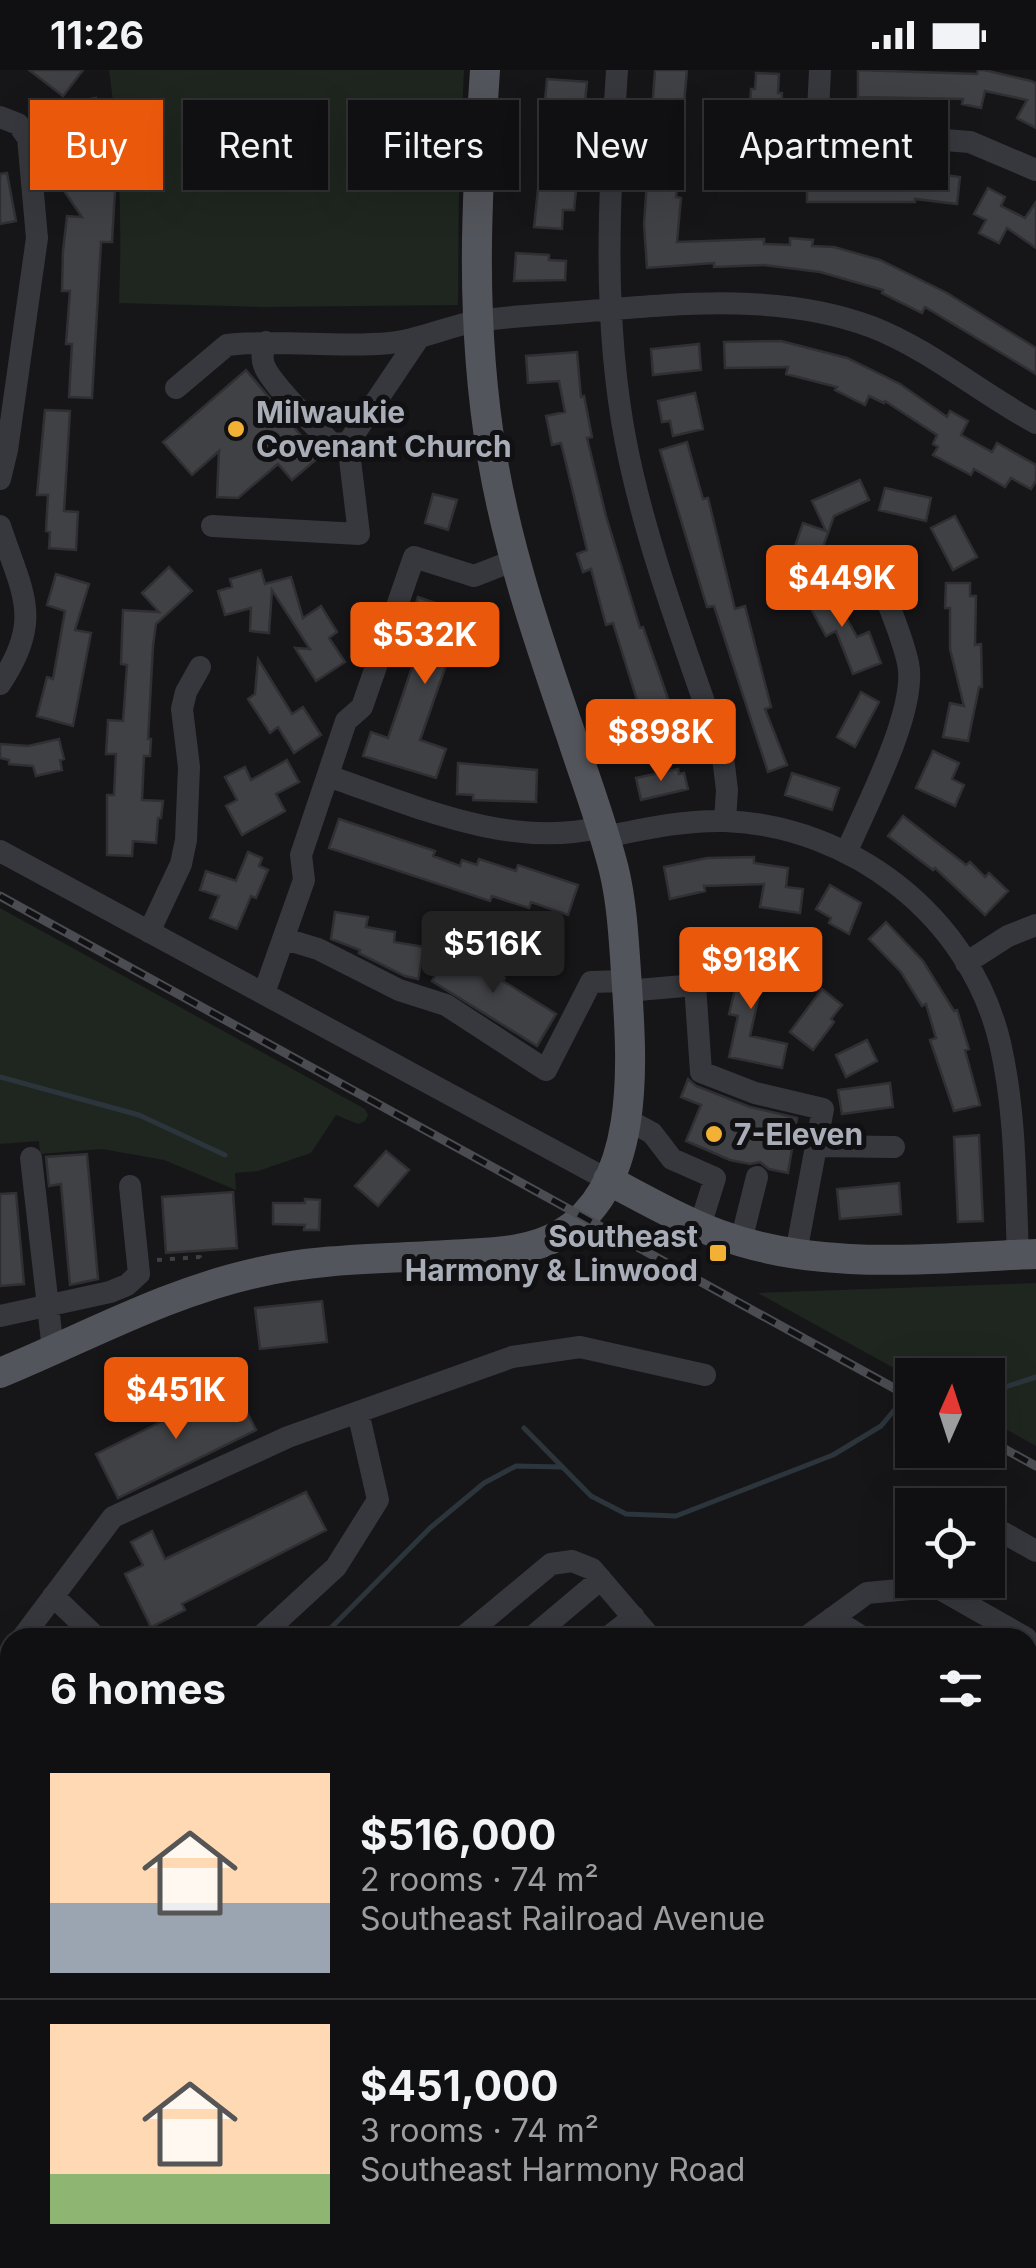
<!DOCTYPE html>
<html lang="en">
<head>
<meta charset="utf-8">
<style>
	body { margin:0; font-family:Inter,sans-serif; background:#19191b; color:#f1f3f6; height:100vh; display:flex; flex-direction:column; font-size:38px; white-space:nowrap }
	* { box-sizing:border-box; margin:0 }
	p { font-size:32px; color:#9c9d9f }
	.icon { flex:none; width:55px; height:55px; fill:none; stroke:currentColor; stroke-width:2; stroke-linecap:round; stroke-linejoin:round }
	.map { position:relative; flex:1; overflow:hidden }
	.panel { position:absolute; left:0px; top:1558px; width:1038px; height:642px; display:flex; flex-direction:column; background:#101012; border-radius:30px 30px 0 0; box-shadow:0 10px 40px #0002,0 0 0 2px #303032 }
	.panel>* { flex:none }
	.guide { position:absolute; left:30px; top:30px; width:978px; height:90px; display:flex; gap:20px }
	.needle { width:65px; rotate:3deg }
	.tools { position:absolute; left:895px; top:1288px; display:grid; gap:20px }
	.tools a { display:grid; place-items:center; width:110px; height:110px; border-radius:0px; background:#101012; box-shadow:0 10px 40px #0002,0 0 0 2px #303032; font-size:50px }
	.price { position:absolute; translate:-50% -85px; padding:0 22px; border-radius:10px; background:#ea580c; color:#fff; font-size:32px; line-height:65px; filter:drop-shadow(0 2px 5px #0008) }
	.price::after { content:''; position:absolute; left:50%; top:60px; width:30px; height:22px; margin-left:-15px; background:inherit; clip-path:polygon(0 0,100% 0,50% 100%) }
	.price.on { background:#222; color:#fff }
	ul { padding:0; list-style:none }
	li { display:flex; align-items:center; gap:30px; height:250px; padding:0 50px }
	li+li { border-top:2px solid #303032 }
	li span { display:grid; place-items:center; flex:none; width:280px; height:200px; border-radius:0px; color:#555 }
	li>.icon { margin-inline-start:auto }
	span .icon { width:120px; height:120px; fill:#fffc; stroke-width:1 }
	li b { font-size:42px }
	h2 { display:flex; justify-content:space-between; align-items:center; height:120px; padding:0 50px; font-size:42px }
	.chip { padding:0 35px; border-radius:0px; background:#101012; box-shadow:0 10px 40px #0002,0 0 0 2px #303032; font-size:35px; line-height:90px }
	.chip.on { background:#ea580c; color:#fff }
	.status { display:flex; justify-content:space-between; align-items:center; height:70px; padding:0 50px; background:#101012; direction:ltr }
	.status svg { height:28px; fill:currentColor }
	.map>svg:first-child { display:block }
</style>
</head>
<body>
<div class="status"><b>11:26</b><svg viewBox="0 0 49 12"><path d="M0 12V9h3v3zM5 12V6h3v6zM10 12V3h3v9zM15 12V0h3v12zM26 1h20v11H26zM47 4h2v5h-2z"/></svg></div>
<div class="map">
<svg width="1036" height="2198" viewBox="0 0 1036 2198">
	<rect width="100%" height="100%" fill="#161618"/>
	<path fill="#1e261f" d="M109 0H464L459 105 458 235 262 237 119 233C122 154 120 78 109 0Z
		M0 838 365 1039 368 1045 365 1051 358 1054 336 1045 311 1083 258 1101 235 1103 236 1120 164 1090 102 1079 40 1084 39 1071 0 1074Z
		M1036 1213V1376L988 1349V1305H912V1308L758 1223Z"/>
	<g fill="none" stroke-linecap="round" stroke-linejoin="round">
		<path stroke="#2c353c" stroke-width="5" d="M0 1007 139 1045 225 1085
			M988 1319 996 1320 1036 1307
			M524 1358 591 1426 626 1444 676 1446 833 1385 881 1356 912 1319
			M321 1568 430 1458 484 1413 516 1396 562 1397
			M0 1935 10 1929"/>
	</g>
	<path fill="#404145" stroke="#303034" stroke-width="2.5" d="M29 0H83L63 26Z
		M655 0H687L676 127 681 128 677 172 764 169V174L790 175V168L813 170 812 176 834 177 880 190 947 223 1036 278V304L925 237 922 243 882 223 883 220 820 202 764 195 714 197V193L647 198 644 154Z
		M858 0 977 4 978 0H984L1031 11 1036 13V58L1017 48 1027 30 985 21 981 38 962 34 963 29 858 27Z
		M756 3 779 4 778 23H782L781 55 768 54 787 110 754 121 743 90 751 87 748 78 751 19H755Z
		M547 9 587 12 574 140H563L562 159 534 157 539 110 547 111 550 57 556 58 558 31H545Z
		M96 28 102 70 66 75 62 51 71 50 69 33Z
		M109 73 117 100 110 101 115 119 112 172H101L92 328 69 327 72 274H66L70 221H62L63 181 67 146 82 147 56 109Z
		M924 102 960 107 957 134 915 129V132H807V108H865V103Z
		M7 103 16 151 0 154V104Z
		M988 118 1005 127 1001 136 1025 148 1036 132V178L1007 158 999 173 979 163 986 150 974 144Z
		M516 183 549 185V190L566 191 565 210 514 211Z
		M781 271 847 288 900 314 947 347 950 341 968 351 961 365 992 382 997 373 1036 395V411L1031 419 1011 408 1005 417 974 399 971 405 933 385 938 377 933 374 937 365 885 331 884 333 869 326 865 335 835 320 837 317 786 304 788 297 725 298 724 272Z
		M699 274 701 300 653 305 651 279Z
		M577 282 581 327 584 326 592 367 587 368 606 446 640 558 643 557 672 640 667 642 674 663 650 672 613 553 606 555 591 499 583 502 577 484 587 480 561 373 552 375 546 346 565 342 559 311 528 313 526 286Z
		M246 300 319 387 292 410 278 394 238 428 217 427 219 381 192 405 163 372Z
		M695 323 703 359 673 366 670 351 662 352 658 331Z
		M45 340 70 341 64 441 78 442 76 480 49 478 50 462 46 461 48 425H37Z
		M687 372 703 429 708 428 735 539 745 536 771 637 765 639 787 695 768 702 714 536 707 537 660 380Z
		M860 410 869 430 834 446 819 488 825 490 818 510 787 499 803 453 826 461 812 431Z
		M885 418 931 428 926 451 879 440Z
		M433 424 457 430 448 460 425 453Z
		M955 446 977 487 953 500 931 458Z
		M169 497 192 521 156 554 153 576 148 669H151L150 686H144L142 730 163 731 161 748H158L156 773 133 771 132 786 107 785V725H114L116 684H106L108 650 123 651 127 595 121 594 123 540 159 542 142 523Z
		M261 500 265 514 291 507 303 548 321 536 337 562 329 568 345 592 316 611 295 578 310 579 272 520 269 563 250 561 251 538 225 545 218 521 232 517 230 509Z
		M56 504 89 514 75 560 91 563 73 656 37 646 47 607 53 609 65 541 47 535Z
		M827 513 857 567 869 562 881 593 853 604 836 561 826 566 804 526Z
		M946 513H970V526H976L975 575 981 574 982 617H979L968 671 943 667 950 633 964 636 950 579V538H945Z
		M418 527 476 547 475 551 489 556 480 581 454 572 420 670 446 679 436 708 363 686 371 662 388 668 399 636 424 562 408 556Z
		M258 589 292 644 303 637 321 665 294 683 278 657 270 663 248 629 255 624Z
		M861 622 879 632 855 677 837 667Z
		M59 669 64 689 60 690 62 700 36 706 33 696 9 694V690L0 688V674L28 676Z
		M933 681 959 693 952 709 964 715 955 736 916 718Z
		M287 690 299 712 276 724 285 741 242 765 226 736 237 730 225 707 245 697 251 710Z
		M458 693 537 700 536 732 473 730V725L457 724Z
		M678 699 679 704 684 703 688 719 641 730 636 708Z
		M792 703 839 718 832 740 785 725Z
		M903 746 966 795 970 792 985 807 989 803 1008 821 985 845 935 798 933 800 888 766Z
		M339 749 435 781 433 786 460 796 462 790 477 795 479 789 516 801 518 795 578 815 568 845 531 832 529 838 492 826 490 831 329 778Z
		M248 782 262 788 259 796 268 800 256 828 251 826 237 859 210 848 219 826 200 820 206 801 236 811Z
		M754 787V793L788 798 786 817 803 819 800 843 760 837 764 814 704 816 705 821 670 829 664 797 707 788Z
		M830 815 861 833 849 864 829 853 831 848 816 839Z
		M335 842 368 847 366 857 395 862 394 872 424 877 418 909 405 906 359 883 360 880 331 869Z
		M886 852 923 891 954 941 957 940 969 979 965 980 980 1035 954 1041 930 970 936 968 926 934 922 936 901 902 869 869Z
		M741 871 765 877 755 919 760 920 750 966 787 974 782 998 729 987 738 946 729 944 739 903 734 902Z
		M452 875 480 891 479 893 505 908 503 911 556 944 537 976 432 911Z
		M822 919 842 935 831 949 834 952 813 980 790 962Z
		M867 970 877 991 846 1007 836 985Z
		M688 1009 696 1016 750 1037 797 1048 788 1103 769 1099 760 1092 750 1094 730 1090 686 1071 701 1035 681 1027Z
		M890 1013 893 1037 842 1044 838 1020Z
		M979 1065 983 1151 958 1152 954 1067Z
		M386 1081 409 1100 378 1136 355 1116Z
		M87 1084 98 1209 70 1215 61 1114 49 1116 46 1087Z
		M899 1113 901 1144 840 1149 837 1119Z
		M233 1122 237 1178 166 1183 162 1127Z
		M16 1123 24 1214 0 1216V1124Z
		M305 1129 320 1130 319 1160H304L305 1155 273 1154V1133H305Z
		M322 1231 327 1272 260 1279 255 1238Z
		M234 1316 256 1360 118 1428 96 1384Z
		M306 1422 326 1460 182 1534 185 1540 151 1557 125 1504 143 1495 131 1472 152 1461 165 1489Z"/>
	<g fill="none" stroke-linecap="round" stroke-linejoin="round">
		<path stroke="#3d3f44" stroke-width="4" stroke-dasharray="5 8" stroke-linecap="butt" d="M157 1190 200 1187 201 1194"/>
		<path stroke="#37383d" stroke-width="22" d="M617 0C609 125 602 249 626 373 647 480 688 583 723 687L727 720 725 751
			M820 0 818 41 829 61 970 72 1036 100
			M0 47 18 54 28 68 37 168 7 380 0 409
			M266 272C263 279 261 287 264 295 271 315 316 356 332 374L348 373 418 269
			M176 318 227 275 237 274C288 270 339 278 390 273 421 270 448 256 478 251 510 246 544 245 577 242 673 234 780 222 872 257 931 280 980 323 1036 353
			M0 456C22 523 44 549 0 614
			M212 456 359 464 348 373
			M328 706C413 735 510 780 601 757
			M605 767C644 759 684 750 725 751 852 756 970 846 1000 973 1016 1042 1015 1114 1018 1185
			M0 781 608 1110
			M847 781C866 736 918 639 908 593 901 561 885 529 875 498
			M149 862 181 794 186 770 189 697 182 639 186 622 200 597
			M285 869 318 879 399 920 446 935 546 1000 591 912 626 911
			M966 893 1008 866 1036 855
			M627 921 695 915 701 1002 755 1023 823 1039 796 1183
			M264 923 304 810 301 785 346 651 362 637 414 487 474 506 515 490
			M626 1049 652 1063 672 1089 715 1108 700 1156
			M816 1076 894 1077
			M31 1088 53 1280
			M741 1171 757 1107
			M0 1246 110 1222 127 1215 139 1204 130 1116
			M988 1474 1004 1463 1036 1481
			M931 1514 1026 1568
			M53 1526 97 1568
			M832 1548 864 1568
			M22 1568 113 1447 288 1367 512 1287 580 1277 705 1305
			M259 1568 336 1497 378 1430 358 1342
			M462 1568 551 1494 572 1491 592 1499 651 1568
			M531 1568 601 1509
			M607 1568 634 1547
			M805 1568 867 1523 910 1519 937 1510
			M0 1596 10 1583
			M0 1632 10 1633
			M1028 1677 1036 1671
			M1028 1753 1036 1747
			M1028 1846 1036 1840
			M655 2190 660 2198
			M946 2190 951 2198
			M0 2197 33 2198
			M135 2198V2190
			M581 2198 588 2190"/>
		<path stroke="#53555c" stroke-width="30" d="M608 1110C644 1129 679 1149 718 1164 819 1202 930 1188 1036 1184
			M0 1303C85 1268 170 1221 260 1202 321 1188 385 1189 448 1185 486 1182 527 1184 561 1164 641 1117 632 994 627 916 624 877 623 838 614 800 603 756 587 714 573 671 541 577 508 483 492 386 470 253 476 133 485 0"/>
		<defs>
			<path id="rail" d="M0 826 912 1328
				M988 1370 1036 1396"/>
		</defs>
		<use href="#rail" stroke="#4a4c52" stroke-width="9"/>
		<use href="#rail" stroke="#111113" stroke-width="5" stroke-dasharray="15" stroke-linecap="butt"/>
	</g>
	<g fill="#f2b134" stroke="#111113" stroke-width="4">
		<circle cx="236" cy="359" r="10"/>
		<circle cx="714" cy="1064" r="10"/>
		<rect x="708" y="1173" width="20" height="20" rx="5"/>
	</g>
	<g text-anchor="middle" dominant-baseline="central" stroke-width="10" stroke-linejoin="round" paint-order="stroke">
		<g font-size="30" font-weight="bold" fill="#a8adb8" stroke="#111113" text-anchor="start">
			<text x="256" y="342">Milwaukie<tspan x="256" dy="34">Covenant Church</tspan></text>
			<text x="734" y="1064">7-Eleven</text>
			<text x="698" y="1166" text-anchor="end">Southeast<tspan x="698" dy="34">Harmony &amp; Linwood</tspan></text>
		</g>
	</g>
</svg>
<div class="tools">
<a><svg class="needle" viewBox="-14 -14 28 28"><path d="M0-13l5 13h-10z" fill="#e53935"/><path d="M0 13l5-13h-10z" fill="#9c9d9f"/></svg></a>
<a><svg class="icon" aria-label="locate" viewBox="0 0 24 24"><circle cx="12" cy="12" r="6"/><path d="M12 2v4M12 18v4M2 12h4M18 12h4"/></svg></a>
</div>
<b class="price" style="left:842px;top:560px">$449K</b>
<b class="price" style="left:425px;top:617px">$532K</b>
<b class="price" style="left:661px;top:714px">$898K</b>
<b class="price on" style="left:493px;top:926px">$516K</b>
<b class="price" style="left:751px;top:942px">$918K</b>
<b class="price" style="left:176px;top:1372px">$451K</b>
<div class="guide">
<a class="chip on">Buy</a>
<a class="chip">Rent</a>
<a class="chip">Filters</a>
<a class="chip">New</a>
<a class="chip">Apartment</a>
</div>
<section class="panel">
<h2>6 homes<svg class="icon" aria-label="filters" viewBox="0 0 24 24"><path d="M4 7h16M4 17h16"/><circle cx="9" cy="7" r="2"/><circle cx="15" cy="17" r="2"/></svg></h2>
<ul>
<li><span style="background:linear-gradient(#ffd9b3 65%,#9aa5b1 0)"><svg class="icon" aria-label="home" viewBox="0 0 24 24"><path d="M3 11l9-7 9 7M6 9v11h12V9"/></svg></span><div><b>$516,000</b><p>2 rooms · 74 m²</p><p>Southeast Railroad Avenue</p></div></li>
<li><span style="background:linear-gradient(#ffd9b3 75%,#8fb573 0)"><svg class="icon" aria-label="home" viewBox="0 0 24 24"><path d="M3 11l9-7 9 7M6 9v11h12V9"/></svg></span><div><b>$451,000</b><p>3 rooms · 74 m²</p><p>Southeast Harmony Road</p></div></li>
</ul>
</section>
</div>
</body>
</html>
